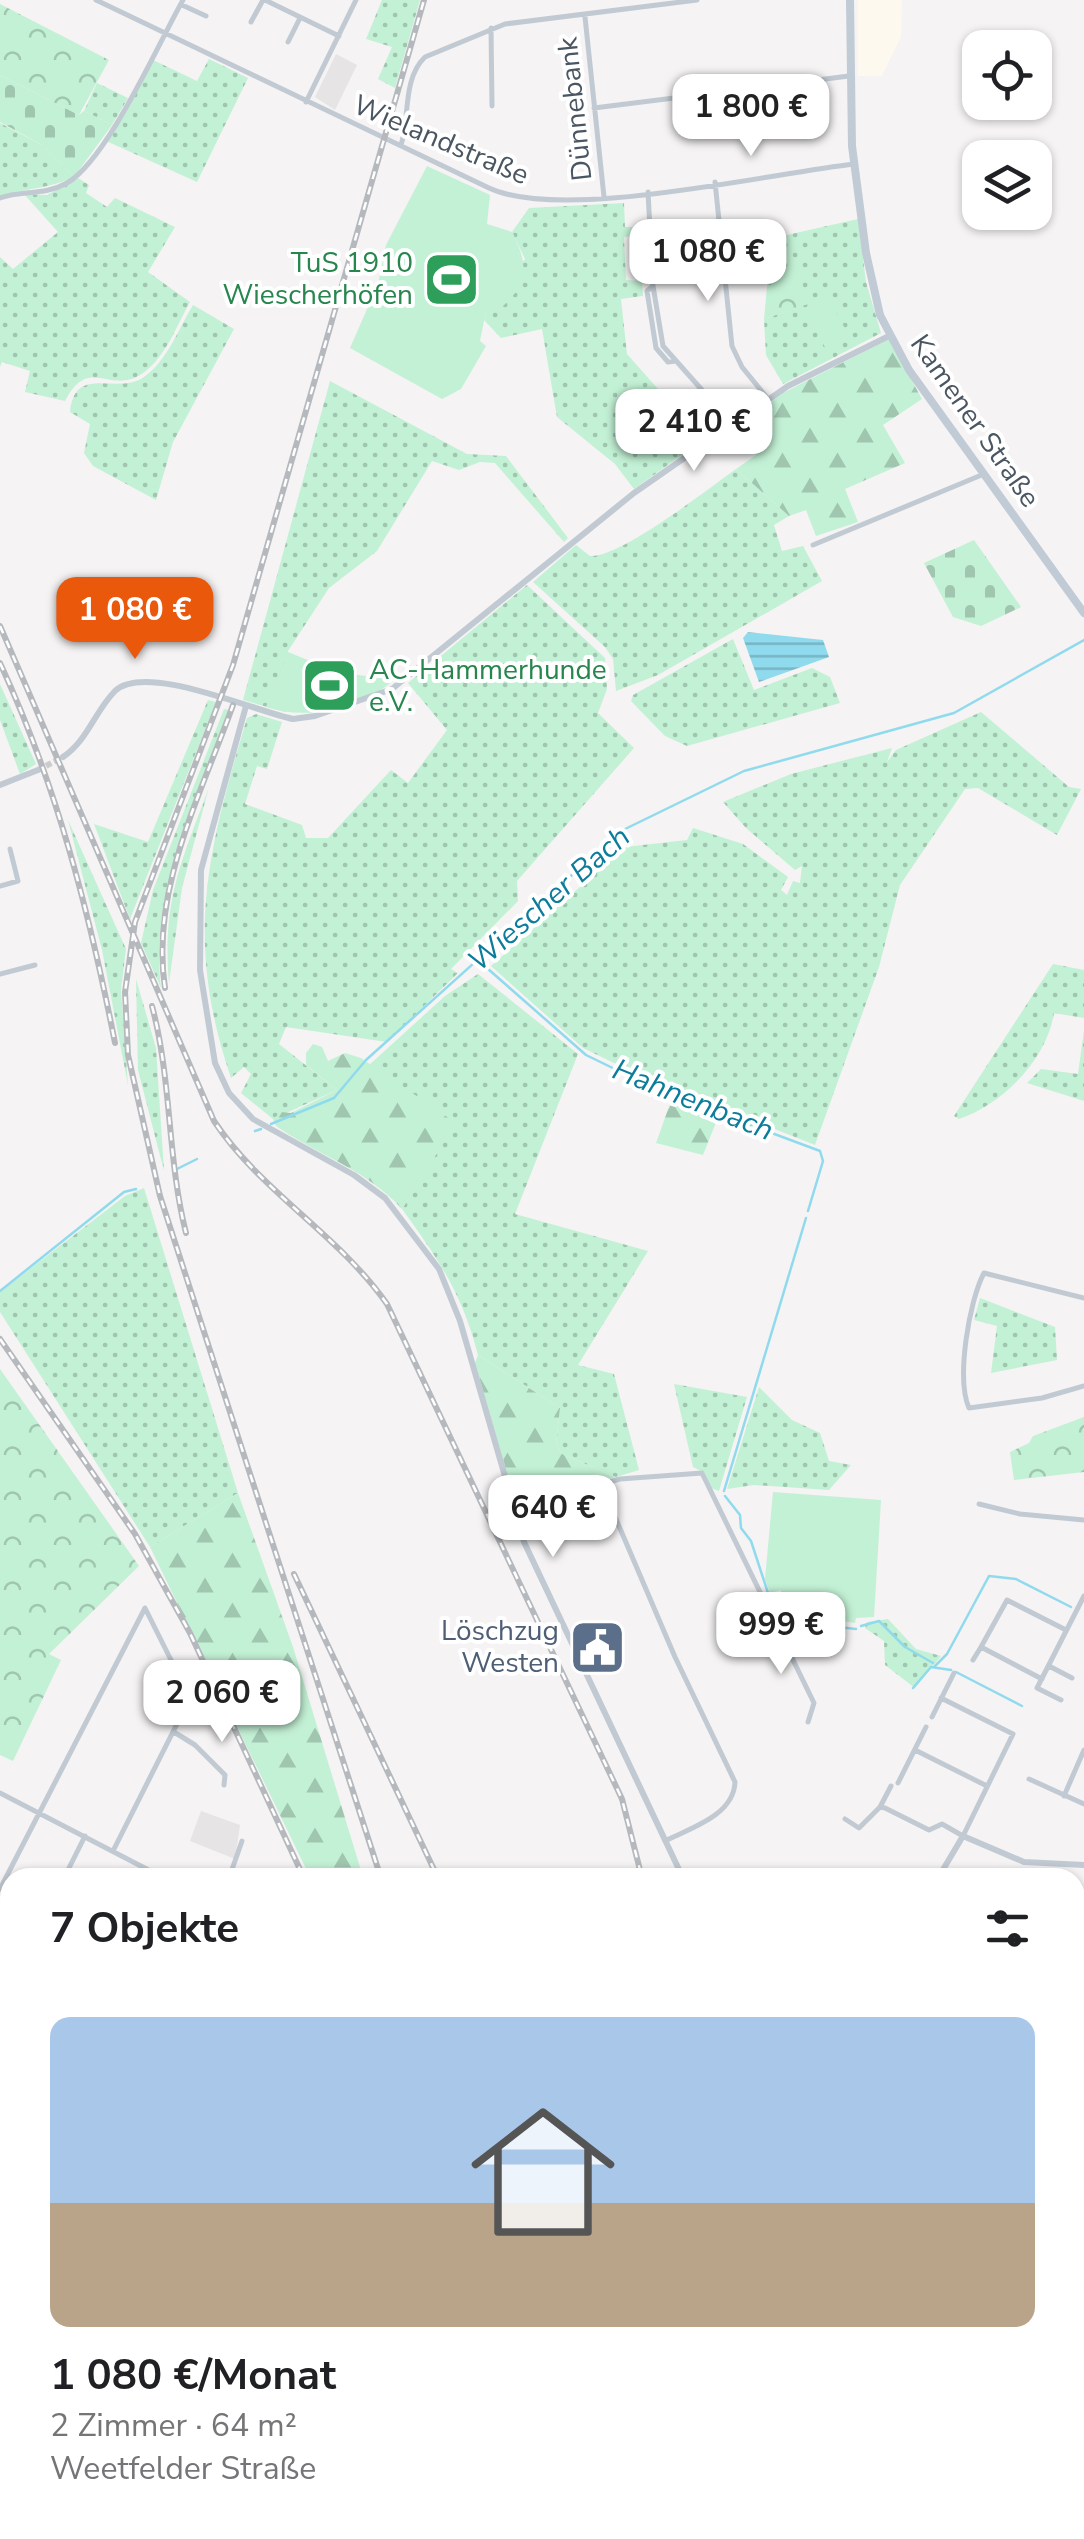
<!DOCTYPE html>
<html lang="de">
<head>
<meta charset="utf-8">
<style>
	body { margin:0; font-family:"Nunito Sans",sans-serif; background:#f6f6f6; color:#202124; height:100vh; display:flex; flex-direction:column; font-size:38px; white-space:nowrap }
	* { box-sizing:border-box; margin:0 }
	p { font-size:32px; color:#757577 }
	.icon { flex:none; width:55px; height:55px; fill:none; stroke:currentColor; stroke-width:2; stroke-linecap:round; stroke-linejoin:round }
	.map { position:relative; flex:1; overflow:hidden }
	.drawer { position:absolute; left:0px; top:1868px; width:1085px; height:672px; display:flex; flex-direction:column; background:#fff; border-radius:30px 30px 0 0; box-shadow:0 2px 8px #0004 }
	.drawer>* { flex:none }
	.buttons { position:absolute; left:962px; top:30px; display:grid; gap:20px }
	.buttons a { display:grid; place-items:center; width:90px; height:90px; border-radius:20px; background:#fff; box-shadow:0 2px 8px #0004; font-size:50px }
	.price { position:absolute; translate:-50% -85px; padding:0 22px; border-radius:20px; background:#fff; color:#222; font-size:32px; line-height:65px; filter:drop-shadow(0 2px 5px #0008) }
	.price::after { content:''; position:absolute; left:50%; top:60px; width:30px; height:22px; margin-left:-15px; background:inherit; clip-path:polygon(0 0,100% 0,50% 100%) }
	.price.current { background:#ea580c; color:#fff }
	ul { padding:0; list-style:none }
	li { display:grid; align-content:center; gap:20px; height:530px; padding:0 50px }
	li+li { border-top:2px solid #e0e0e0 }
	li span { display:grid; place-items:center; height:310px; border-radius:20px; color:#555 }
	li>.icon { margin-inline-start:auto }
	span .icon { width:180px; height:180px; fill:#fffc; stroke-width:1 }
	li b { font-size:42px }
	h2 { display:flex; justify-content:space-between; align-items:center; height:120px; padding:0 50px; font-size:42px }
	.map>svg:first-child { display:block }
</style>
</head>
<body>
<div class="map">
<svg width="1084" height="2539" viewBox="0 0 1084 2539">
	<defs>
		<pattern id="grass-dots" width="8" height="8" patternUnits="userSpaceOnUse" patternTransform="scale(2.5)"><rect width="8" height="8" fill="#c3f1d5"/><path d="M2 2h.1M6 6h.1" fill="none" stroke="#a0c6b0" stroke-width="1.8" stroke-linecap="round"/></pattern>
		<pattern id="forest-firs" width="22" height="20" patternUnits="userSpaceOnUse" patternTransform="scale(2.5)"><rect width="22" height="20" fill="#c3f1d5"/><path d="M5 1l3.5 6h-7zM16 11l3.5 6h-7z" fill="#a0c6b0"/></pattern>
		<pattern id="cemetery-stones" width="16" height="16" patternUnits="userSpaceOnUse" patternTransform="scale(2.5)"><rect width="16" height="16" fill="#c3f1d5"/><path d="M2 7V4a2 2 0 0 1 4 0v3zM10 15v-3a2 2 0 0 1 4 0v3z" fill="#a0c6b0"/></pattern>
		<pattern id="park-crowns" width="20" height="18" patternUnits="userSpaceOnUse" patternTransform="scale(2.5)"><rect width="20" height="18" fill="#c3f1d5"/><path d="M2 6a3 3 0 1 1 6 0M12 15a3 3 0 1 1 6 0" fill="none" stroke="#a0c6b0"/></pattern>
		<pattern id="water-rules" width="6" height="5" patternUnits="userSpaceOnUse" patternTransform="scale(2.5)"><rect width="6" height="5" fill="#90daee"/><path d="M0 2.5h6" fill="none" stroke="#78b4c4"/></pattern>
	</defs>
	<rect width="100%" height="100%" fill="#f5f3f3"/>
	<path fill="#fdf9ef" d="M858 0H902L901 37 882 76H858Z"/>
	<path fill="#e6e4e5" d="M336 54 357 65 335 110 315 97Z
		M201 1811 240 1825 235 1859 190 1841Z"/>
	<path fill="url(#grass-dots)" d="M382 0H420L395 88 378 79 392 47 366 39Z
		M209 59 248 78 197 182 104 140 153 60 197 81Z
		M97 83 128 98 112 125 84 111Z
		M0 123 42 145 74 177C48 189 26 188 0 196Z
		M78 178 89 185 86 193 107 207 115 198 175 227 148 272 190 302C177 325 164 361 140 375 108 394 89 355 65 401L25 392 30 371 2 362 0 367V257L13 269 58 232 24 194 47 195Z
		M624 203 625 227H648V235L624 237 626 280 642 281 643 296 621 299 627 354 703 440 634 489 615 464 557 417 542 329 501 338 484 320 486 310 525 259 512 232 529 208Z
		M858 219 866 282 881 333 783 384 766 355 764 319 807 304 799 273 769 266V239Z
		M193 305 234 329 173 442 156 500 93 466 84 453 90 424 70 412C75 363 117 396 144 377 167 361 179 328 193 305Z
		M330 381 467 454 506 456 568 538 564 542 495 463 480 462 459 470 432 461 377 551 329 588 288 651 285 712 243 700Z
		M736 469 789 516 774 525 782 551 803 546 822 581 658 675 616 691 613 659 605 647 533 582 576 545 590 556C620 558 708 489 736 469Z
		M527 585 605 658 607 689 598 713 634 748 517 881 518 901 451 969 458 973 387 1042 286 1027 279 1044 337 1090 273 1119 241 1093 251 1074 244 1067 231 1078C184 940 207 853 247 718L256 714 282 722 267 769 257 766 245 804 302 825 306 838H328L391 770 408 783 447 730 408 683Z
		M733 639 754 690 812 668 830 677 840 703 687 746 665 736 631 701 633 695Z
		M0 684 36 764 20 774 0 720Z
		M208 700 216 702 130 919 94 824 148 842Z
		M224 709 229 710C197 799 149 891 161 988L141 943 153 890Z
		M981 712 1069 787 1081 789 1057 835 978 788 965 789 900 885 879 967 815 1145 643 1077 583 1048 491 966 625 847 687 840 693 828 743 844 788 877 781 890 787 895 793 881 800 883 802 866 795 870 746 828 723 802 791 774 892 748 887 762 896 750Z
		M209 787 182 888 169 983C162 900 181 863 209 787Z
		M68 820 126 949 121 990 128 1085 102 950Z
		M1053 964 1084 970V1018L1054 1013C1047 1059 1003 1104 959 1119L954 1116Z
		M478 974 578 1054 515 1214 648 1251 578 1365 614 1374 639 1470 616 1477 562 1454 556 1444 560 1408 478 1355C462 1293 439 1260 402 1209L455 1123 368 1066 445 996Z
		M136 979 156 1048 164 1171 138 1070Z
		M1084 1030V1101L1027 1083 1041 1069 1078 1074Z
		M144 1188 238 1493 150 1547 0 1312V1292L125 1196Z
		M980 1298 1055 1327 1057 1360 991 1373 997 1326 974 1320Z
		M674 1384 747 1397 719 1491 711 1488 705 1473 693 1467Z
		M759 1387 792 1420 820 1433 829 1461 851 1465 829 1490 754 1485 727 1489Z
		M888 1619 916 1649 941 1656 915 1688 885 1665 884 1641 865 1628 867 1622Z"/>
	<path fill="url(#forest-firs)" d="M889 339 922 399 883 425 905 463 845 489 858 522 816 536 806 510 789 516 736 469 756 455 736 428 783 393Z
		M313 1044 322 1047 328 1061 345 1053 361 1058 456 1123 402 1209C366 1169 319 1156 276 1126L273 1119 281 1112 291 1113 337 1090 306 1065V1053Z
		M672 1098 719 1115 703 1155 656 1143Z
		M478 1355 560 1408 556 1444 562 1454 616 1477 522 1503 514 1497 475 1363Z
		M238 1493 293 1647 363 1877H310L150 1547Z"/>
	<path fill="url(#cemetery-stones)" d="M0 75 79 115 84 111 112 125 74 177 42 145 0 122Z
		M974 540 1021 607 981 626 953 617 924 563Z"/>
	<path fill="url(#park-crowns)" d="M0 4 109 60 79 115 0 75Z
		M769 266 799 272 808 304 764 319Z
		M0 1369 139 1566 49 1654 61 1660 13 1761 0 1755Z
		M1084 1417V1472L1014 1480 1010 1452 1029 1443 1033 1436Z
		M1075 2158 1084 2163V2393L1076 2406 1084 2414 1081 2471H1075Z"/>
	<path fill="#c3f1d5" d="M427 166 490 195 487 224 512 232C530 267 528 286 497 311H486L480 341 486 346 461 389 442 399 350 348 378 284 386 245Z
		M828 297 850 338 827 351 805 310Z
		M288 652 337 672 394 680C360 709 307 721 266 707Z
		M773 1492 881 1500 874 1617 856 1618 855 1623 786 1612 787 1598 781 1597V1590L770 1593 765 1579Z"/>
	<path fill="url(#water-rules)" d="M748 632 823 640 829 657 759 682 743 638Z"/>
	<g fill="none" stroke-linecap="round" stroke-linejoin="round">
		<path stroke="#90daee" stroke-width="2.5" d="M479 961 586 1055 662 1092 820 1151 823 1161 808 1211
			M271 1124 334 1098 366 1060 621 831 744 771 954 713 1084 640
			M255 1131 261 1129
			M177 1169 197 1159
			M0 1291 124 1192 136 1189
			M724 1491 806 1218
			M725 1496 740 1515 741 1528 751 1541 768 1593
			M773 1599 781 1617 789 1622 856 1629
			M861 1626 879 1621 905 1647 933 1663
			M935 1666 947 1654 989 1576 1016 1579 1071 1607
			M956 1672 1022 1706
			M913 1688 931 1667 951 1670"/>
		<path stroke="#caccce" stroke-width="6" stroke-dasharray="6 3" stroke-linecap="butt" d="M38 770 63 757"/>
		<path stroke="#c1cad2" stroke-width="5" d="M96 0 489 188C562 222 766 174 854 164
			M265 0 339 36
			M182 5 206 16
			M585 17 604 197
			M251 22 263 0
			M491 28 492 106
			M288 42 300 18
			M306 102 356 0
			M594 108 849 76
			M401 145C410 119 402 79 425 57L505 24 697 0
			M715 182 732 346 742 367 768 399
			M648 192 653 286 663 346 733 425
			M0 198C23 190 44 196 67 183 108 159 158 44 183 0
			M653 286 647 291 656 348 668 362 676 361
			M813 545 984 474
			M0 886 18 881 10 849
			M0 974 35 965
			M1084 1298 984 1273C969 1301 956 1379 969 1408L1042 1398 1084 1386
			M601 1484 675 1657 735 1782C734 1815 691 1828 665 1841
			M979 1504 1020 1514 1084 1520
			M512 1509 620 1479 702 1473 814 1703 808 1722
			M973 1660 981 1647
			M1049 1666 1072 1678
			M1042 1679 981 1647 1007 1600 1066 1630
			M1061 1700 1037 1688 1084 1596
			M932 1717 954 1673
			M174 1732 195 1745 225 1775 224 1785
			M915 1750 987 1786
			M1029 1779 1084 1804
			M898 1783 926 1727
			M0 1793 164 1878
			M1064 1796 1084 1750
			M880 1807 891 1786
			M845 1819 859 1828 880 1807 885 1808 929 1830 942 1824 963 1836 1013 1734 941 1698
			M64 1878 85 1836
			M229 1878 242 1841
			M0 1889 145 1608 190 1698 113 1851
			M1075 1917 1084 1902
			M1075 1930 1084 1935
			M1075 2024 1084 2030
			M1075 2098 1084 2080
			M0 2132 10 2119
			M0 2163 10 2169
			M1075 2474 1084 2475
			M977 2539 978 2530"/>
		<path stroke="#c1cad2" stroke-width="6" d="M246 706 201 870 200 970 215 1063 229 1093 253 1119 354 1175 385 1198 439 1269 460 1321 524 1542 683 1878
			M63 757C88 740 95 711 115 691 145 662 254 711 293 719L315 716 392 689 634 493 788 386 889 336
			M0 785 38 770
			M938 1878 963 1836 1024 1862 1084 1865
			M0 1954 10 1960
			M311 2530 316 2535 411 2539"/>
		<path stroke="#c1cbd6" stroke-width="8" d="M850 0 852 146 866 253 880 315 909 370 1084 613"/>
		<defs>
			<path id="rail" d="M0 626 214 1121C261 1192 338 1234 387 1304L622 1799 642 1878
				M0 663C57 786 89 911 115 1043
				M165 988C150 890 201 795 233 705
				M152 1006C172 1081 167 1158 186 1233
				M0 1339 135 1534 190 1633 304 1878
				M294 1574 438 1878
				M381 1878 160 1196 128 1055 125 992 135 922 233 665 424 0
				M407 2530 446 2539
				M486 2530 489 2539
				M600 2530 604 2539
				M633 2530 637 2539
				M948 2530 953 2539
				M212 2539 241 2530
				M243 2539 282 2530"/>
		</defs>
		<use href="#rail" stroke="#b5b8bd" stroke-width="6"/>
		<use href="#rail" stroke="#fff" stroke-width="2.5" stroke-dasharray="8" stroke-linecap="butt"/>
	</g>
	<defs>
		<symbol id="stadium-square" viewBox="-11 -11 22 22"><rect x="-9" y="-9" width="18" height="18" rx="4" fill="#2e9e5b" stroke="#fff"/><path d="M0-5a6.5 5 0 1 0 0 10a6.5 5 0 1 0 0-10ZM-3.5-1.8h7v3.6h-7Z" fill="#fff"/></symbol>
		<symbol id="civic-square" viewBox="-11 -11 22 22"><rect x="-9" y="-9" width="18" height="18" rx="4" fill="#5c6f8a" stroke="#fff"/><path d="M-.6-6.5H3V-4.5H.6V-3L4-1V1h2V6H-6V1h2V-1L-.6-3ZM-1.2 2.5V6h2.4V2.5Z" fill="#fff"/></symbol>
	</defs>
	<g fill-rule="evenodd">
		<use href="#stadium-square" x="420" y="248" width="63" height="63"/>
		<use href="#stadium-square" x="298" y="654" width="63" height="63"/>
		<use href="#civic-square" x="566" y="1616" width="63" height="63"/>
	</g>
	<g text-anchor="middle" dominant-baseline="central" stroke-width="8" stroke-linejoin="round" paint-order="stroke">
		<g font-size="28" fill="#4a5661" stroke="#fff">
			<text transform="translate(575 109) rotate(-96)">Dünnebank</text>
			<text transform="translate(441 140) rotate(23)">Wielandstraße</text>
			<text transform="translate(975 421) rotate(55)">Kamener Straße</text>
		</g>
		<g font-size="28" fill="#27864d" stroke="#fff" text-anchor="end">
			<text x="413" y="263">TuS 1910<tspan x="413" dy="32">Wiescherhöfen</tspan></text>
			<text x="369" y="670" text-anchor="start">AC-Hammerhunde<tspan x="369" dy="32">e.V.</tspan></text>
		</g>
		<g font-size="28" fill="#4e5e75" stroke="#fff" text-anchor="end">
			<text x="559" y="1631">Löschzug<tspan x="559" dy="32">Westen</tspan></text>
		</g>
		<g font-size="30" font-style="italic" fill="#0c7c9b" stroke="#fff">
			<text transform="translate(549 899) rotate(-41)">Wiescher Bach</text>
			<text transform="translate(693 1100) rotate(22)">Hahnenbach</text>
		</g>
	</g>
</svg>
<div class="buttons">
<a><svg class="icon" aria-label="locate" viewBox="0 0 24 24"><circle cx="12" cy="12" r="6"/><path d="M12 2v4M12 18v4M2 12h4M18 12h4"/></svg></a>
<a><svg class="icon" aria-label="layers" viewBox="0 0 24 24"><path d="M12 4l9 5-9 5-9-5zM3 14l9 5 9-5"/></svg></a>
</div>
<b class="price" style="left:751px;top:159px">1 800 €</b>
<b class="price" style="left:708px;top:304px">1 080 €</b>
<b class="price" style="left:694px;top:474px">2 410 €</b>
<b class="price current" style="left:135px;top:662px">1 080 €</b>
<b class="price" style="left:553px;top:1560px">640 €</b>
<b class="price" style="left:781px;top:1677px">999 €</b>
<b class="price" style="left:222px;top:1745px">2 060 €</b>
<section class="drawer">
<h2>7 Objekte<svg class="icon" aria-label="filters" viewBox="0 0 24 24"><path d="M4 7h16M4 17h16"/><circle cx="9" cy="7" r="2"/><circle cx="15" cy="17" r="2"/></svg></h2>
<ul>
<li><span style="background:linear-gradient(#a9c7e8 60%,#b9a48a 0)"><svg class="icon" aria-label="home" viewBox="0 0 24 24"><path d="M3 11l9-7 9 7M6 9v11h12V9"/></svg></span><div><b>1 080 €/Monat</b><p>2 Zimmer · 64 m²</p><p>Weetfelder Straße</p></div></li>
</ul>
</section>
</div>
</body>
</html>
